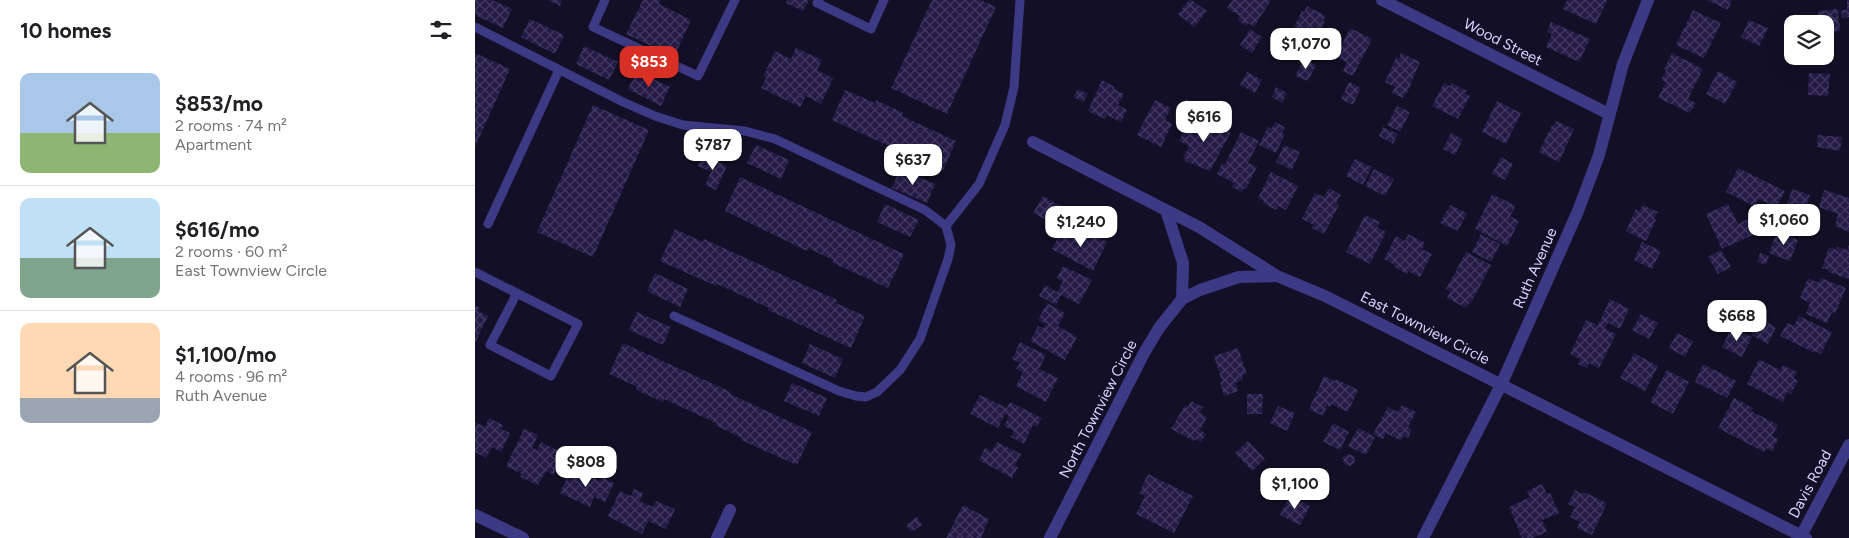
<!DOCTYPE html>
<html lang="en">
<head>
<meta charset="utf-8">
<style>
	body { margin:0; font-family:Figtree,sans-serif; background:#f6f6f6; color:#202124; height:100vh; display:flex; flex-direction:column; font-size:19px; white-space:nowrap }
	* { box-sizing:border-box; margin:0 }
	p { font-size:16px; color:#757577 }
	.icon { flex:none; width:28px; height:28px; fill:none; stroke:currentColor; stroke-width:2; stroke-linecap:round; stroke-linejoin:round }
	.map { position:relative; flex:1; overflow:hidden }
	.sheet { display:flex; flex-direction:column; background:#fff; width:475px }
	.sheet>* { flex:none }
	.tools { position:absolute; left:1309px; top:15px; display:grid; gap:10px }
	.tools a { display:grid; place-items:center; width:50px; height:50px; border-radius:10px; background:#fff; box-shadow:0 5px 20px #0002; font-size:25px }
	.price { position:absolute; translate:-50% -42px; padding:0 11px; border-radius:10px; background:#fff; color:#222; font-size:16px; line-height:32px; filter:drop-shadow(0 1px 2px #0008) }
	.price::after { content:''; position:absolute; left:50%; top:30px; width:15px; height:11px; margin-left:-8px; background:inherit; clip-path:polygon(0 0,100% 0,50% 100%) }
	.price.on { background:#d93025; color:#fff }
	ul { padding:0; list-style:none }
	li { display:flex; align-items:center; gap:15px; height:125px; padding:0 20px }
	li+li { border-top:1px solid #e0e0e0 }
	li span { display:grid; place-items:center; flex:none; width:140px; height:100px; border-radius:10px; color:#555 }
	li>.icon { margin-inline-start:auto }
	span .icon { width:60px; height:60px; fill:#fffc; stroke-width:1 }
	li b { font-size:21px }
	h2 { display:flex; justify-content:space-between; align-items:center; height:60px; padding:0 20px; font-size:21px }
	main { display:flex; flex:1; min-height:0 }
	.map>svg:first-child { display:block }
</style>
</head>
<body>
<main>
<section class="sheet">
<h2>10 homes<svg class="icon" aria-label="filters" viewBox="0 0 24 24"><path d="M4 7h16M4 17h16"/><circle cx="9" cy="7" r="2"/><circle cx="15" cy="17" r="2"/></svg></h2>
<ul>
<li><span style="background:linear-gradient(#a9c7e8 60%,#8fb573 0)"><svg class="icon" aria-label="home" viewBox="0 0 24 24"><path d="M3 11l9-7 9 7M6 9v11h12V9"/></svg></span><div><b>$853/mo</b><p>2 rooms · 74 m²</p><p>Apartment</p></div></li>
<li><span style="background:linear-gradient(#bfe0f5 60%,#7fa58c 0)"><svg class="icon" aria-label="home" viewBox="0 0 24 24"><path d="M3 11l9-7 9 7M6 9v11h12V9"/></svg></span><div><b>$616/mo</b><p>2 rooms · 60 m²</p><p>East Townview Circle</p></div></li>
<li><span style="background:linear-gradient(#ffd9b3 75%,#9aa5b1 0)"><svg class="icon" aria-label="home" viewBox="0 0 24 24"><path d="M3 11l9-7 9 7M6 9v11h12V9"/></svg></span><div><b>$1,100/mo</b><p>4 rooms · 96 m²</p><p>Ruth Avenue</p></div></li>
</ul>
</section>
<div class="map">
<svg width="1374" height="538" viewBox="0 0 1374 538">
	<defs>
		<pattern id="building-cross-hatch" width="8" height="8" patternUnits="userSpaceOnUse" patternTransform="scale(1.25)"><rect width="8" height="8" fill="#241b47"/><path d="M0 0l8 8M0 8l8-8" fill="none" stroke="#433b63"/></pattern>
	</defs>
	<rect width="100%" height="100%" fill="#130f26"/>
	<path fill="url(#building-cross-hatch)" d="M0 0H17L37 9 28 28 0 15Z
		M73 0H87L85 6Z
		M168 0H186L184 4 216 20 199 57 151 34Z
		M312 0H334L328 11 311 3Z
		M457 0H506L521 7 472 114 416 88Z
		M714 0H717L732 11 719 27 703 14Z
		M757 0H796L779 27 773 23 771 26 763 20 765 16 752 8Z
		M1092 0H1131L1132 1 1121 24 1088 9Z
		M1232 0H1257L1253 10Z
		M1372 0H1374V17L1367 18 1366 10H1372Z
		M832 6 851 16 848 21 850 22 838 46 836 44 833 51 821 46 825 39 815 35 827 11 829 12Z
		M1363 9 1365 31 1350 32V24H1340V20L1344 19 1343 11Z
		M1218 10 1246 23 1229 58 1201 45Z
		M55 19 89 35 80 54 46 37Z
		M1274 20 1293 28 1284 46 1266 37Z
		M1076 22 1115 39 1104 62 1071 47 1077 34 1072 32Z
		M875 28 897 39 878 76 868 71 872 62 861 57Z
		M775 29 787 37 777 53 765 45Z
		M1358 34 1359 54H1350V35Z
		M109 46 143 62 134 80 101 64Z
		M321 48 347 60 342 70 358 78 346 104 331 96 325 107 286 88 291 78 288 77 300 51 316 59Z
		M0 53 35 69 0 147Z
		M926 53 945 62 932 93 931 92 928 98 917 93 920 87 910 82 921 58 924 59Z
		M1197 53 1228 69 1213 99 1221 103 1215 113 1183 98 1191 82 1186 80 1191 70 1189 69Z
		M829 59 841 65 833 81 820 76Z
		M162 71 195 87 186 106 153 89Z
		M1243 71 1262 82 1250 104 1231 94Z
		M772 72 787 80 780 93 765 85Z
		M1334 73 1355 74 1353 96 1333 95Z
		M627 80 640 87 639 89 649 94 643 105 652 110 646 122 632 115 630 119 613 111Z
		M874 82 886 88 878 105 866 99Z
		M969 83 975 86 977 83 992 91 990 93 995 96 983 119 957 106Z
		M801 87 812 93 807 103 797 97Z
		M603 89 613 94 608 102 598 97Z
		M370 90 400 103 401 100 428 113 427 116 481 141 468 171 357 120Z
		M711 99 722 104 713 121 703 116Z
		M680 100 696 108 690 120 697 124 686 147 662 135Z
		M1022 101 1046 113 1031 144 1007 132Z
		M118 105 174 130 118 257 62 232Z
		M922 106 935 112 925 132 912 125Z
		M731 119 756 132 735 171 710 161 711 159 708 158 714 146 704 141 715 120 727 126Z
		M1081 121 1099 129 1084 162 1064 152 1077 125 1078 126Z
		M800 122 810 127 807 133 810 134 801 153 784 145 793 127 797 128Z
		M908 127 923 134 918 144 904 136Z
		M766 132 784 141 773 163 782 167 771 189 769 188 767 192 757 187 759 183 742 174 747 163 750 164Z
		M976 133 988 139 980 155 968 149Z
		M1343 135 1367 137 1365 151 1342 147Z
		M281 145 314 160 306 179 272 163Z
		M809 145 825 152 817 170 801 162Z
		M228 155 252 166 241 190 230 185 236 172 223 166Z
		M1026 157 1038 164 1030 180 1017 174Z
		M880 159 897 167 888 185 871 176Z
		M1263 168 1310 191 1302 207 1283 199 1279 206 1251 192Z
		M425 169 460 184 452 203 417 188Z
		M899 169 919 179 910 196 890 186Z
		M796 172 823 186 811 210 803 206 801 210 788 203 789 201 783 198Z
		M265 177 429 254 413 288 358 263V260L333 248 332 251 250 211Z
		M854 188 866 195 861 203 864 205 849 234 837 228 839 225 827 219 840 193 849 197Z
		M1317 189 1335 195 1326 223 1308 217Z
		M1349 190 1374 198V232L1360 226 1363 214 1344 207Z
		M1017 194 1041 206 1035 216 1044 221 1032 246 1000 229Z
		M568 196 586 206 577 223 558 213Z
		M410 204 444 220 435 237 402 222Z
		M1253 204 1263 224 1275 218 1282 233 1247 249 1231 214Z
		M975 205 992 213 983 231 965 223Z
		M1168 205 1183 212 1179 219 1181 220 1171 241 1151 231 1161 209 1164 211Z
		M890 215 905 222 902 227 911 232 895 264 871 252Z
		M595 227 604 232 605 230 620 238 622 236 632 242 618 271 577 249 584 236 589 238Z
		M200 229 228 242 229 239 362 300 361 303 390 316 376 348 293 310 294 308 242 284 241 286 185 261Z
		M1302 232 1323 240 1315 261 1294 253Z
		M933 234 950 243 947 249 957 254 945 277 933 271 932 274 919 267 920 265 909 259 921 236 930 241Z
		M1006 234 1025 244 1016 262 997 252Z
		M1167 242 1186 251 1177 269 1159 260Z
		M1374 245V279L1353 272 1354 270 1347 268 1354 247 1362 250V247L1372 250Z
		M1246 250 1256 267 1243 274 1233 257Z
		M991 252 1016 265 996 303 995 302 991 308 972 298 975 292 971 289Z
		M1285 253 1294 256 1291 265 1282 262Z
		M588 266 617 280 604 304 586 295 581 305 564 296 570 285 582 292 588 281 582 278Z
		M180 273 213 289 205 307 172 291Z
		M1333 278 1344 283 1346 278 1371 288 1360 314 1357 312 1352 323 1331 314 1335 303 1325 298Z
		M1135 299 1154 309 1145 329 1133 323 1130 329 1141 334 1124 368 1114 363 1112 368 1103 364 1105 359 1095 354 1111 320 1123 325Z
		M572 303 590 313 583 326 602 337 590 360 555 341 563 326 568 328 571 324 563 320Z
		M0 305 5 308 4 311 13 316 0 343Z
		M162 312 196 327 188 345 154 330Z
		M1166 314 1183 323 1174 339 1157 330Z
		M1324 316 1357 332 1346 354 1339 351 1338 352 1305 336 1312 323 1319 326Z
		M1284 319 1301 327 1293 344 1276 335Z
		M1257 327 1277 337 1267 357 1247 347Z
		M1202 333 1218 341 1210 357 1194 348Z
		M545 342 571 355 564 369 583 378 571 402 541 386 548 372 541 369 545 363 537 359Z
		M148 343 256 392 255 394 337 432 322 465 266 440 267 438 240 425 241 423 189 399 188 402 161 390 162 387 134 374Z
		M335 344 368 359 360 378 327 363Z
		M763 348 772 374 767 376 768 380 760 383 763 391 749 396 745 382 747 381 739 356Z
		M1159 353 1183 366 1170 391 1145 378Z
		M1284 359 1305 370 1308 365 1322 372 1319 378 1323 381 1316 394 1312 392 1308 402 1272 384Z
		M1228 364 1261 381 1252 398 1220 382Z
		M1192 370 1214 382 1198 414 1175 402Z
		M849 376 860 381 861 379 883 390 873 412 856 404 855 407 852 406 848 416 834 409Z
		M317 383 352 398 344 416 309 401Z
		M772 394H788L787 414H772Z
		M505 395 532 408 535 402 567 418 562 427 558 425 549 444 536 437 539 431 529 426 534 416 530 414 523 428 495 414Z
		M1259 398 1278 408 1276 411 1303 425 1297 436 1303 439 1297 452 1291 448 1289 452 1243 428Z
		M716 401 728 407 725 413 732 417 725 430 731 434 726 442 720 439 719 441 696 429 710 405 713 407Z
		M927 405 941 412 933 427 937 430 933 438 928 436 926 441 911 433 908 439 898 434 913 407 923 412Z
		M803 406 820 413 812 431 795 423Z
		M14 418 28 425 26 429 35 433 26 452 17 447 11 458 0 452V422L10 427Z
		M858 423 874 432 865 450 848 442Z
		M883 428 900 437 891 455 873 446Z
		M49 429 63 435 57 448 62 450 66 442 89 454 79 475 71 471 63 485 45 477 47 474 31 466Z
		M773 441 790 459 777 471 760 453Z
		M522 442 546 454 540 465 543 467 537 478 504 460 510 448 517 451Z
		M873 454 879 456 880 462 875 466 869 464 868 457Z
		M96 468 125 481 127 477 139 483 130 502 119 497 115 507 85 493Z
		M673 474 718 496 699 533 661 514 670 496 664 493Z
		M1067 484 1072 494 1075 493 1084 513 1067 520 1072 532 1058 538H1047L1034 507 1055 497 1052 491Z
		M159 489 168 493 165 501 178 507 181 501 200 509 191 529 173 521 167 534 133 516 145 491 156 496Z
		M1100 490 1107 494 1109 492 1132 503 1117 535 1102 528 1105 522 1095 517 1100 507 1093 504Z
		M815 495 835 506 825 525 805 515Z
		M488 505 514 519 506 538H471Z
		M442 517 447 525 436 532 431 525Z"/>
	<g fill="none" stroke-linecap="round" stroke-linejoin="round">
		<path stroke="#3d3a85" stroke-width="9" d="M130 0 118 27 223 76 260 0
			M344 0 342 3 396 29 409 0
			M0 27 148 102 180 116 208 125 270 131 300 139 450 210 471 226 476 245 473 259 445 339 425 370 402 392 391 397 381 396 364 391 199 316
			M13 224 84 70
			M471 226 504 184 530 125 539 87 545 0
			M0 272 103 324 76 376 15 345 42 293"/>
		<path stroke="#3d3a85" stroke-width="12" d="M907 0 1134 114
			M558 142 724 227 802 276 850 296 1331 538
			M691 210 708 263 707 299
			M0 515 48 538
			M242 538 255 510
			M575 538 669 353 684 328 707 299 725 290 764 277 802 276
			M948 538 1026 385 1103 211 1124 155 1148 64 1173 0
			M1325 538 1374 445"/>
	</g>
	<g text-anchor="middle" dominant-baseline="central" stroke-width="4.5" stroke-linejoin="round" paint-order="stroke">
		<g font-size="15" fill="#d9d4ff" stroke="#130f26">
			<text transform="translate(1028 42) rotate(27)">Wood Street</text>
			<text transform="translate(1060 268) rotate(-66)">Ruth Avenue</text>
			<text transform="translate(950 328) rotate(27)">East Townview Circle</text>
			<text transform="translate(623 409) rotate(-63)">North Townview Circle</text>
			<text transform="translate(1335 484) rotate(-62)">Davis Road</text>
		</g>
	</g>
</svg>
<div class="tools">
<a><svg class="icon" aria-label="layers" viewBox="0 0 24 24"><path d="M12 4l9 5-9 5-9-5zM3 14l9 5 9-5"/></svg></a>
</div>
<b class="price" style="left:831px;top:70px">$1,070</b>
<b class="price on" style="left:174px;top:88px">$853</b>
<b class="price" style="left:729px;top:143px">$616</b>
<b class="price" style="left:238px;top:171px">$787</b>
<b class="price" style="left:438px;top:186px">$637</b>
<b class="price" style="left:1309px;top:246px">$1,060</b>
<b class="price" style="left:606px;top:248px">$1,240</b>
<b class="price" style="left:1262px;top:342px">$668</b>
<b class="price" style="left:111px;top:488px">$808</b>
<b class="price" style="left:820px;top:510px">$1,100</b>
</div>
</main>
</body>
</html>
